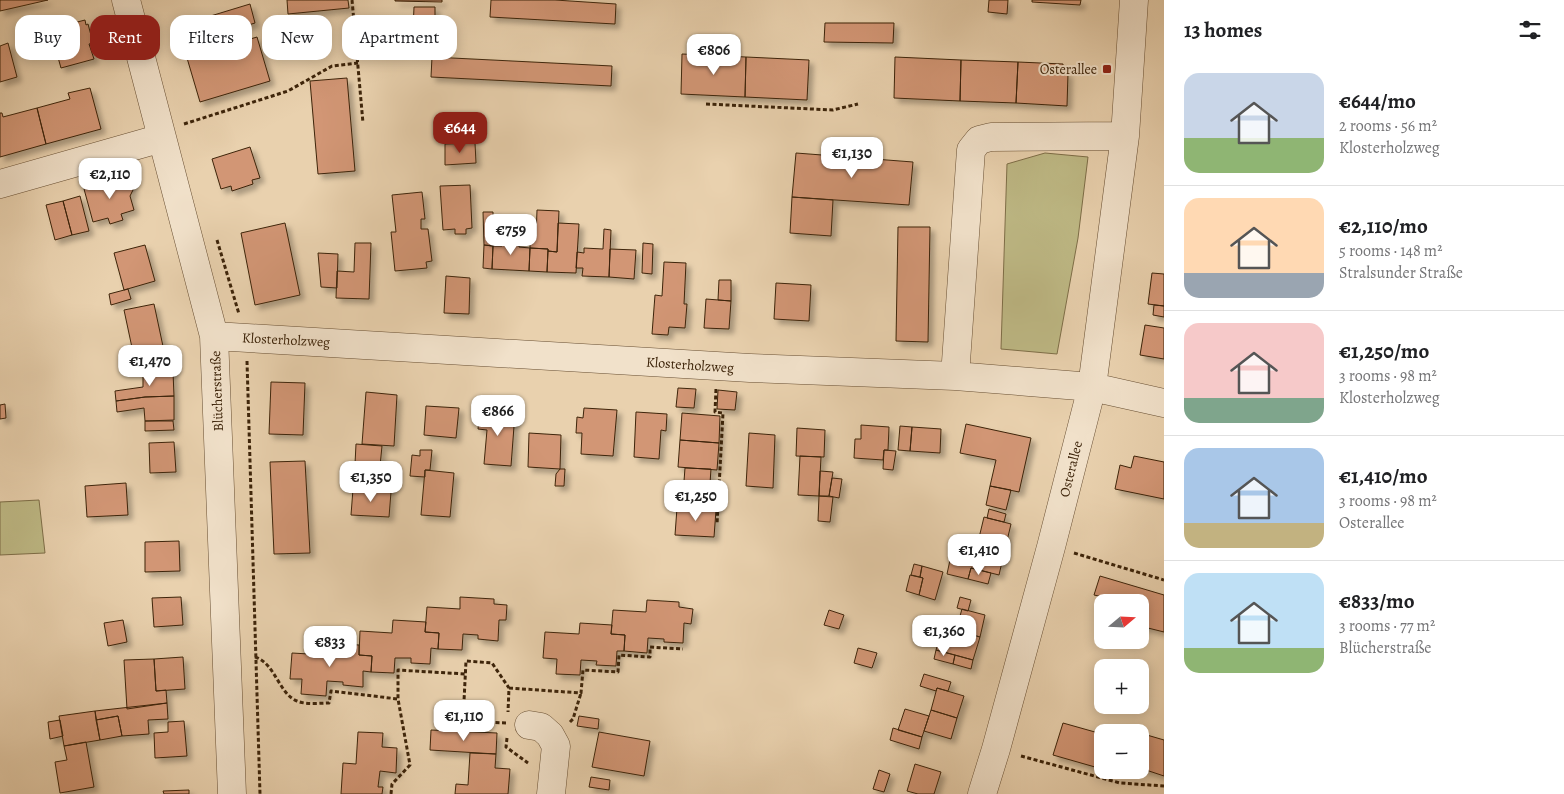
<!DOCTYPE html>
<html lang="en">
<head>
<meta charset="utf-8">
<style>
	body { margin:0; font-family:Alegreya,serif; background:#f6f6f6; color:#202124; height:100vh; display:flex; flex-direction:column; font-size:19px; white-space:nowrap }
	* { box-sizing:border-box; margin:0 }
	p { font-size:16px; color:#757577 }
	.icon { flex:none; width:28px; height:28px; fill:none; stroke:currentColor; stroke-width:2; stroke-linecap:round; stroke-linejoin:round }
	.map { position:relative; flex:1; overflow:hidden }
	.side { display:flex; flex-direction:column; background:#fff; width:400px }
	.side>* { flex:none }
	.hud { position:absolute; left:15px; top:15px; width:475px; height:45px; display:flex; gap:10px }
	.needle { width:32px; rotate:71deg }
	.buttons { position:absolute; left:1094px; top:594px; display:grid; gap:10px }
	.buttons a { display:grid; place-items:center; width:55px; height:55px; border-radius:10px; background:#fff; box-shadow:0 2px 12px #0003; font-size:25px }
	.price { position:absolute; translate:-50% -42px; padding:0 11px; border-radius:10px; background:#fff; color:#222; font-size:16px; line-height:32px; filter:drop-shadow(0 1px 2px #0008) }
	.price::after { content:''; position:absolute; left:50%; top:30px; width:15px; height:11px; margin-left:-8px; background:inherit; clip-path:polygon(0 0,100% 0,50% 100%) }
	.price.on { background:#8f2418; color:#fff }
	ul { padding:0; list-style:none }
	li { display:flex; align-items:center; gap:15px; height:125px; padding:0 20px }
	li+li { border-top:1px solid #e0e0e0 }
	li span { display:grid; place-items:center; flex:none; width:140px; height:100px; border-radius:15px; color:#555 }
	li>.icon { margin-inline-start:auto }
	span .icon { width:60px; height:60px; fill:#fffc; stroke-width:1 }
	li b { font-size:21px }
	h2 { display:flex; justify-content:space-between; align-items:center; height:60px; padding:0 20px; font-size:21px }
	.tag { padding:0 18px; border-radius:15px; background:#fff; box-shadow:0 2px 12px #0003; font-size:18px; line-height:45px }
	.tag.on { background:#8f2418; color:#fff }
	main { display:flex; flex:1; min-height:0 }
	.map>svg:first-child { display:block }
</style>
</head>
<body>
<main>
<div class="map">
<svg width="1164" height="794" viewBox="0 0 1164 794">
	<defs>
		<filter id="shadow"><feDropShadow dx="4.5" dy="4.5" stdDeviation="2.5" flood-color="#0004"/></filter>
	</defs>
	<rect width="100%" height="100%" fill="#e9d1ae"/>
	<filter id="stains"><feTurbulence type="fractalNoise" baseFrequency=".004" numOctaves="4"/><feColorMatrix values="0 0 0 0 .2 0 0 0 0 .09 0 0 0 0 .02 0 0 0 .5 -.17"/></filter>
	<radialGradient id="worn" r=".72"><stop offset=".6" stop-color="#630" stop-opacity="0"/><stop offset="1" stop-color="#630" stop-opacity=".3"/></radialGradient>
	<path fill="#beb985" stroke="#7e6e48" d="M1045 153 1088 157 1078 238 1057 354 1001 349 1007 164Z
		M39 500 45 553 0 555V502Z"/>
	<path fill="#d29675" stroke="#3d240a" filter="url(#shadow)" d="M0 0H48L0 11Z
		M287 0H348L349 8 288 14Z
		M395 0H442V2L395 1Z
		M491 0H555L616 4 615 24 490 17Z
		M989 0H1008L1007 14 988 12Z
		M1032 0H1081L1080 5 1032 2Z
		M250 4 255 23 187 43 181 25Z
		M414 7H435V31L413 30Z
		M85 20 86 25 88 24 93 43 89 44 94 59 61 68 50 29Z
		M825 23H894L893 43 824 42Z
		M257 37 270 81 200 102 187 58Z
		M8 43 17 77 0 82V46Z
		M682 54 746 57 745 97 681 94Z
		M432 57 612 66 611 86 431 77Z
		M746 57 809 60 807 100 745 97Z
		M895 57 961 60 960 101 894 98Z
		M961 60 1018 62 1016 103 960 101Z
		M1018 62 1063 64V73H1068L1067 106 1016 103Z
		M347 78 355 171 318 174 310 81Z
		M90 88 101 129 46 144 37 108 70 99 68 93Z
		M37 108 46 144 0 157V113H2L3 117Z
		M475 143 476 163 445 165V144Z
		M250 147 260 178 252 180 253 184 232 191 231 186 221 189 212 159Z
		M796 153 913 162 909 205 792 197Z
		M125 177 131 181 133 190 130 196 134 210 121 214 123 220 110 224 108 218 93 222 84 189Z
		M470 185 472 228 466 229V234H455V229L443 230 440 186Z
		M422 192 425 219H421V229H428L432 261 426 262 427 268 395 271 391 232H396L392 195Z
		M80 196 89 231 72 235 63 201Z
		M792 197 833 200 831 236 790 233Z
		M63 201 72 235 55 240 46 205Z
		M537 210 559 211 557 252 548 251V249L530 248V237H536Z
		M483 212H493V246L484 245Z
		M285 223 300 295 255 305 241 233Z
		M558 223 579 224 576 273 547 272 548 251 557 252Z
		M898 227H930L928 342 896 341Z
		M604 229 611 230 609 277 582 276 583 268H576L577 252 584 253V248L603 249Z
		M503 236 519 237V247L530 248 529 271 492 269 493 246H502Z
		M355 243H371L369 299 336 298 337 271 354 272Z
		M643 243 653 244 652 274 642 273Z
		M145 245 155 281 124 290 114 253Z
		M484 245 493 246 492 269 483 268Z
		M530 248 548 249 547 272 529 271Z
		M610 249 636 250 634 279 609 277Z
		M318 253 338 254 337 288 321 287Z
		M664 262 686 263 684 304H687L685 328 669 327 668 335 652 334 655 295 662 296Z
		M1152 273 1164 274V306L1148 304Z
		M446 276 470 278 469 314 444 313Z
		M719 280H731V301L718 300Z
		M776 283 811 285 809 321 774 319Z
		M128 289 131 299 111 305 109 294Z
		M706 299 731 301 729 329 704 328Z
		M154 304 164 351 134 357 124 310Z
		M1154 305 1164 306V317L1153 315Z
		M1145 325 1164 328V359L1140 355Z
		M162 351 164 362 139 365 137 356Z
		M172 361 173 372 143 373V364Z
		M173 372 174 396 145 397 116 401 115 391 143 387V373Z
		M271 382 305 383 303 435 269 434Z
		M678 388 696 389 694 408 676 407Z
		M718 390 737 392 735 410 717 409Z
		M366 392 397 395 394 446 362 444Z
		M174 396V420L145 421 144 408 117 412 116 401 145 397Z
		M5 404 6 418 0 419V405Z
		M426 406 459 408 456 438 424 435Z
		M584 408 617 410 613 456 581 454 582 433H576L577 417 583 418Z
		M480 410 515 413 511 466 484 464 487 430 478 429Z
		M636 412 667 414 666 431 661 430 659 459 634 457Z
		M682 413 720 416 719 443 680 440Z
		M145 421H173L174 430 145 431Z
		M966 424 1031 438 1019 492 990 486 996 460 960 453Z
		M861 425 889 427 888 450H884L883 460 854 458 855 439H861Z
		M900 426 912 427 910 451 898 450Z
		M912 427 941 429 940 453 910 451Z
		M797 428 825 430 824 457 796 456Z
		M529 433 561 435 560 469 528 467Z
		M749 433 775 435 773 488 746 486Z
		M680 440 719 443 717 470 678 467Z
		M174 442 176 472 150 473 149 443Z
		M356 444 382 446 380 466 355 464Z
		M420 450H432L430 470H425V477L410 476 412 455 420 456Z
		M884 450 896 451 893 470 883 469Z
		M800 456 821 457 819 496 798 495Z
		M1134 456 1164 462V499L1115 489 1120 465 1131 468Z
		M305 461 310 553 274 554 270 462Z
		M355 464 393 467 391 492 353 489Z
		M685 468 711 469 710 483 684 481Z
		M560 469H565L564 486H555L556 474Z
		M425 470 454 473 450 517 421 515Z
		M820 471 833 472 829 496H819Z
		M832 478 842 479 839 498 829 496Z
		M679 481 717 483 716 510 677 508Z
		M126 483 128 515 87 517 85 486Z
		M990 486 1011 490 1006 510 986 505Z
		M353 489 391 492 389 517 351 515Z
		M819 496 833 497 830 522 818 521Z
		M677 508 716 510 714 537 675 535Z
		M989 509 1006 514 1004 522 987 518Z
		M984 517 1011 524 1005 549 978 542Z
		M179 541 180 571 145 572V542Z
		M978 542 1005 549 999 575 971 568 968 579 947 574 953 546 976 552Z
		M914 564 922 566 920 577 911 575Z
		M922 566 943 572 935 600 919 595 923 578 920 577Z
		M971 568 991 573 988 584 968 579Z
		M910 575 923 578 919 595 906 591Z
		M1100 576 1164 595V632L1140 626V602H1102V615L1098 614 1103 597 1094 595Z
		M181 597 183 625 154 627 152 598Z
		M460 597 494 599V604L507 605 506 620H499L498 641 478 639V635L463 634 462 650 438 649 439 633 425 632 427 607 460 609Z
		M960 597 971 600 968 611 957 608Z
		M647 600 679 602V607L693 609 691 624 684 623 683 643 664 642V639L648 638 647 653 624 651 625 635 611 634 613 610 646 612Z
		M962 609 985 615 980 637 956 630Z
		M829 610 844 615 839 629 824 625Z
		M123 620 127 642 108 646 104 623Z
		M393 620 426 622 425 632 439 633 438 649 431 648 430 664 411 663V658H395L394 673 371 672 372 656 359 655 360 631 392 633Z
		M580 623 612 625 611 634 625 635 624 651H617L616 666 596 665 597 661 581 660 580 675 556 674 557 659 543 658 545 632 579 634Z
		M943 627 980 637 973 660 936 650Z
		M326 643 359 645V655L372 656 371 672 363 671V687L343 685V682L327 681 326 696 301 694 302 679H290L292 653 326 655Z
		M858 648 877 653 872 668 854 663Z
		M936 650 955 655 953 664 934 659Z
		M955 655 973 660 971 669 953 664Z
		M183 657 185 689 156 691 154 659Z
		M154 659 156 691 166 690 167 703 127 709 124 660Z
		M924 674 951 682 948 691 937 688 936 691 920 686Z
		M937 688 964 696 957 718 931 710Z
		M167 703 168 719 148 720 149 734 122 736 118 716 96 720 95 711Z
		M905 709 929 716 922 737 898 730Z
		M931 710 957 718 951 739 924 731Z
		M95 711 100 740 64 746 59 716Z
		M118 716 122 736 100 740 96 720Z
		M579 716 599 719 598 729 577 726Z
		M60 720 63 736 50 739 48 722Z
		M184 721 187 756 155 758 154 733 168 732V722Z
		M1063 723 1102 734V769L1053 755Z
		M893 728 922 737 919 749 890 740Z
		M431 730 497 733 496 754 430 750Z
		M358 732 383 733 382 747 397 748 396 773 380 771 378 787H383L382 794H341L343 763 356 764Z
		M599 732 650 741 644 776 592 767Z
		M1140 733 1164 740V776L1140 768Z
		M86 742 94 787 60 793 55 762 67 760 64 746Z
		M470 753 496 754 495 768 510 769 508 794H455L456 784 468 785Z
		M915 764 941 772 934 794H918L907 791Z
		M879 770 890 774 884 792 873 789Z
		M591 777 610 780 609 790 589 787Z
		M189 790V794H164L163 791Z"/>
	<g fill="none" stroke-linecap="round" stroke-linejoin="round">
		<defs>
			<path id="minor" d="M126 0 214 336 232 794
				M0 184 162 138
				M214 336 750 368 955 376 1092 387 1164 403
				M955 376 971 150 979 140 991 137 1125 136
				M529 725 541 727 550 735 556 746 551 794
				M982 794 996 749 1051 547 1092 387 1125 136 1134 0"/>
		</defs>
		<use href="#minor" stroke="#684f33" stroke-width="29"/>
		<path stroke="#3d240a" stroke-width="3" stroke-dasharray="4 2.5" stroke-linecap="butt" d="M352 0 363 123
			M706 104 833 110 858 104
			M184 124 288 91 332 66 358 63
			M217 240 239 314
			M247 361 260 794
			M716 389 715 412 723 413 717 524
			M1074 553 1164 580
			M255 657C275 663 279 694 297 701 306 705 319 703 329 703L331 691 398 699
			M509 688 581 693 583 670 618 672 619 655 650 657V647L683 649
			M570 722 573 719 581 693
			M506 723 463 721 466 661 492 663 509 688 508 712
			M507 738 506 747 528 763
			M1021 756 1120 783 1164 786
			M391 794 392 784 410 765 398 699V670L465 674"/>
		<use href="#minor" stroke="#f1e1ca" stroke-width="28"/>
	</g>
	<rect fill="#8f2418" stroke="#f1e1ca" stroke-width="2" x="1102" y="64" width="10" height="10" rx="2.5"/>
	<g text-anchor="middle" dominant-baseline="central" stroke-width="4" stroke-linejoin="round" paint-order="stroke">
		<g font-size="14" fill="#3d240a" stroke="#f1e1ca" text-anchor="end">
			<text x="1097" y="69">Osterallee</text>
		</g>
		<g font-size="14" fill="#3d240a" stroke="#f1e1ca">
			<text transform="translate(286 340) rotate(3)">Klosterholzweg</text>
			<text transform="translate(690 365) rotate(4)">Klosterholzweg</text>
			<text transform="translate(217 391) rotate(-92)">Blücherstraße</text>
			<text transform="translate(1071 469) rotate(-76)">Osterallee</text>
		</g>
	</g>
	<rect width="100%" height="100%" filter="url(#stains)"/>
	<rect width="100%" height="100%" fill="url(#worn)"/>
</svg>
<div class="buttons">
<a><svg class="needle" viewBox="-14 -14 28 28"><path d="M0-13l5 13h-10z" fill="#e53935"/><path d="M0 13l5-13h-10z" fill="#757577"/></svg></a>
<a>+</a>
<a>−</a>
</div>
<b class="price" style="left:714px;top:76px">€806</b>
<b class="price on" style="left:460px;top:154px">€644</b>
<b class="price" style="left:852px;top:179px">€1,130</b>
<b class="price" style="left:110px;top:200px">€2,110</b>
<b class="price" style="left:511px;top:256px">€759</b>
<b class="price" style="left:150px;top:387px">€1,470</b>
<b class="price" style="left:498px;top:437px">€866</b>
<b class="price" style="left:371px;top:503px">€1,350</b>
<b class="price" style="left:696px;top:522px">€1,250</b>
<b class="price" style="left:979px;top:576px">€1,410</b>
<b class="price" style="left:944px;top:657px">€1,360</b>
<b class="price" style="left:330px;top:668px">€833</b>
<b class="price" style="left:464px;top:742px">€1,110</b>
<div class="hud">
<a class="tag">Buy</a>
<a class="tag on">Rent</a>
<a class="tag">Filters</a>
<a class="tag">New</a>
<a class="tag">Apartment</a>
</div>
</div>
<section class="side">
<h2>13 homes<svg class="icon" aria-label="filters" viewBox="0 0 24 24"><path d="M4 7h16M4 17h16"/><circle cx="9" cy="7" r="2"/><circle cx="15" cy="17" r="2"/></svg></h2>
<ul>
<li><span style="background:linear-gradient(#c9d6e8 65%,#8fb573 0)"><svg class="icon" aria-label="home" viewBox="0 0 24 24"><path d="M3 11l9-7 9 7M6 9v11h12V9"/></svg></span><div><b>€644/mo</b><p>2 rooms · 56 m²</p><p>Klosterholzweg</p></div></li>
<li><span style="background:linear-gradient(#ffd9b3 75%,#9aa5b1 0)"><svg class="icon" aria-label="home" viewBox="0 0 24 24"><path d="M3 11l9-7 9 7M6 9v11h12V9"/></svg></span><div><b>€2,110/mo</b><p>5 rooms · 148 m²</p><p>Stralsunder Straße</p></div></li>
<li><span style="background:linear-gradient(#f6c9c9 75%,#7fa58c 0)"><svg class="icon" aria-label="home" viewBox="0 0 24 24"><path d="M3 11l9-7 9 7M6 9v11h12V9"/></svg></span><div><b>€1,250/mo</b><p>3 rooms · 98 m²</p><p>Klosterholzweg</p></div></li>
<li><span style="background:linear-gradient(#a9c7e8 75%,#c2b280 0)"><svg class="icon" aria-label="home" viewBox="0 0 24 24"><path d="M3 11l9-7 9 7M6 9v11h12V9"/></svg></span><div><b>€1,410/mo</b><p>3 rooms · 98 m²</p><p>Osterallee</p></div></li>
<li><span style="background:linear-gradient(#bfe0f5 75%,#8fb573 0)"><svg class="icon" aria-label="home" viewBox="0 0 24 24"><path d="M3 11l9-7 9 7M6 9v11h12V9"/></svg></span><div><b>€833/mo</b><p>3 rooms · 77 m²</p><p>Blücherstraße</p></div></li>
</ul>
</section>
</main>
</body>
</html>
